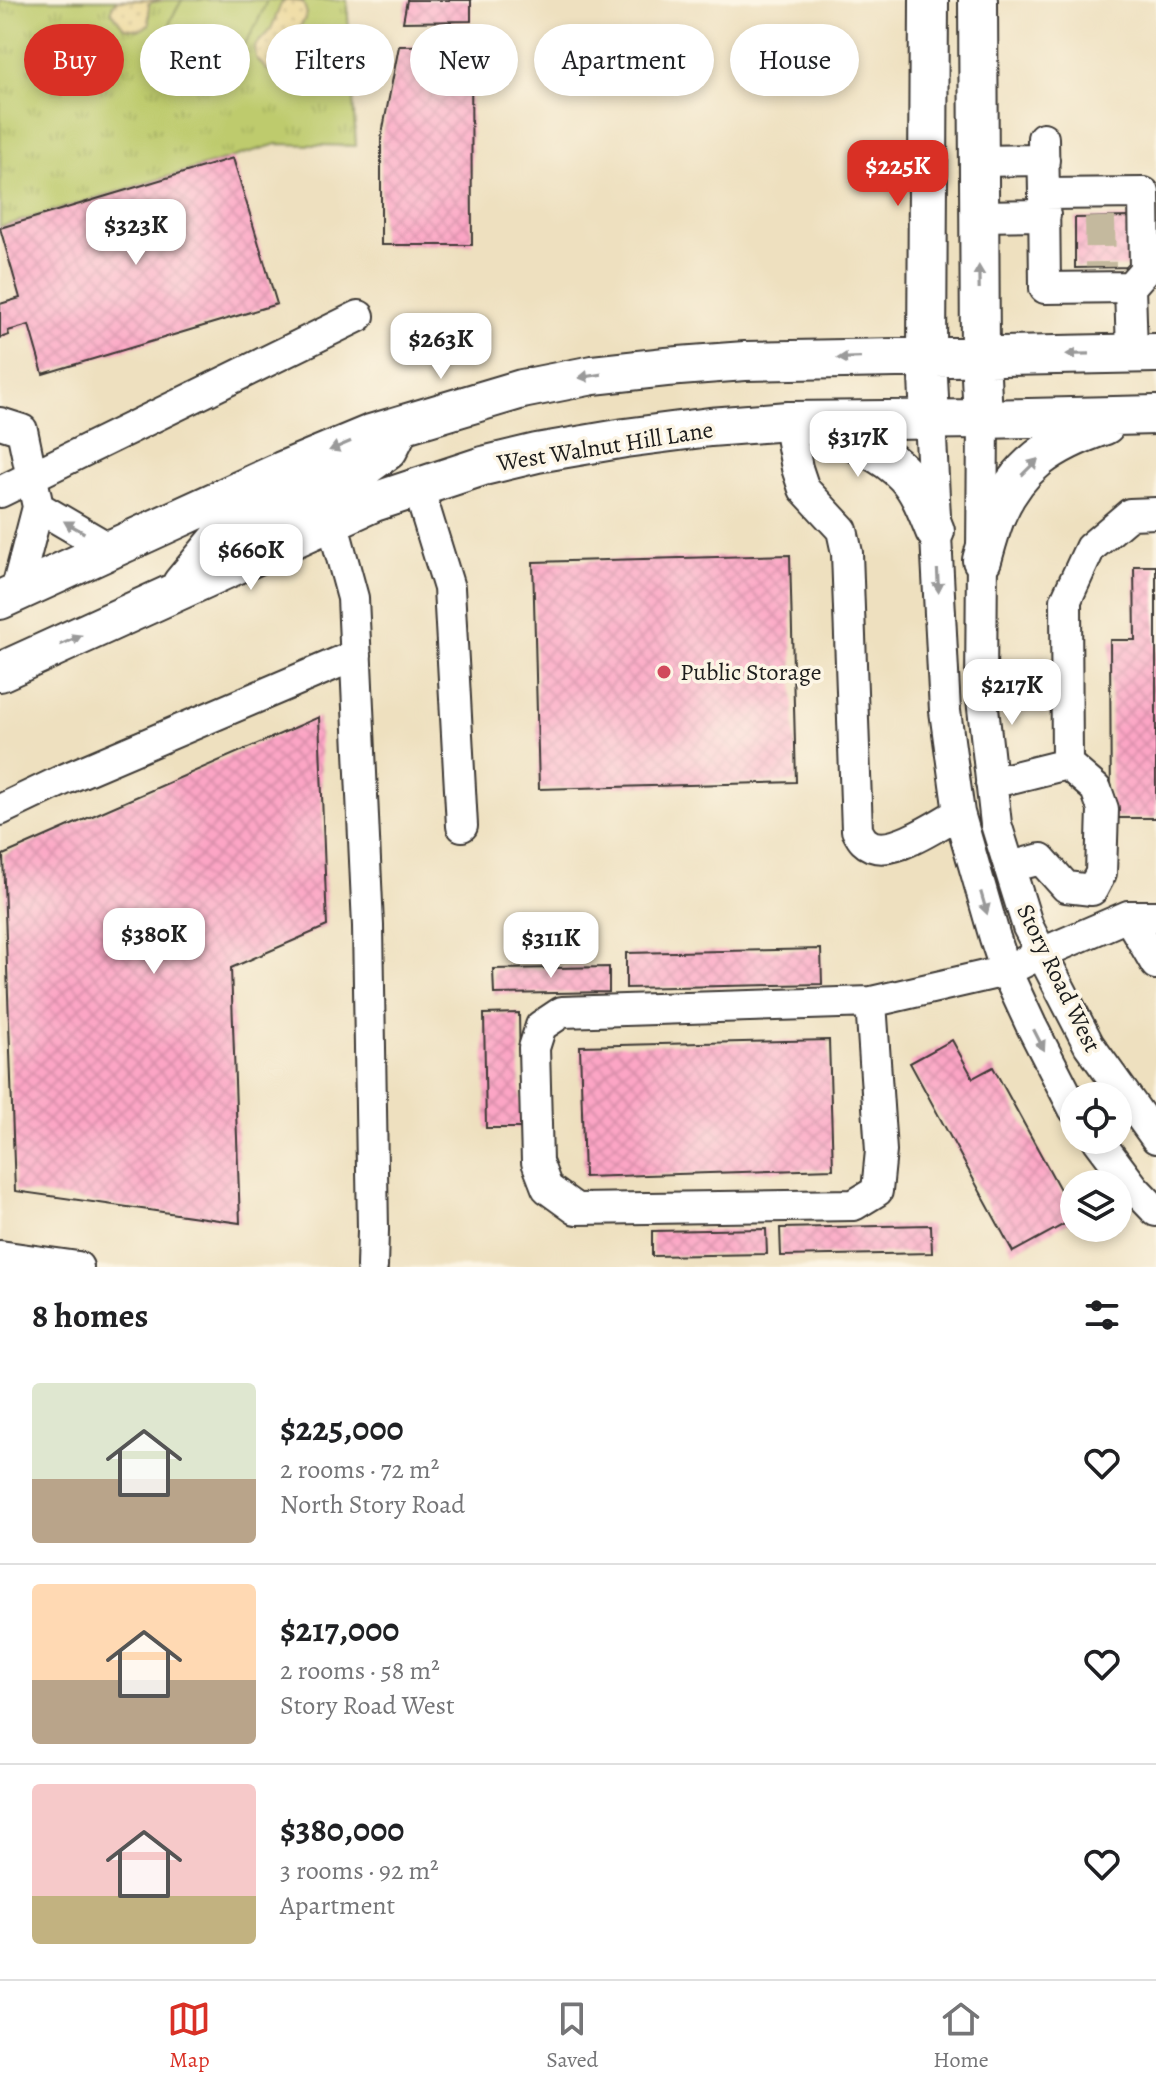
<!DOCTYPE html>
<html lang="en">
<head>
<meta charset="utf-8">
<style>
	body { margin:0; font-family:Alegreya,serif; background:#f2f2f2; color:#202124; height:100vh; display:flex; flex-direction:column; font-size:30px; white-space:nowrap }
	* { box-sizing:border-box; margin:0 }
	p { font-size:26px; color:#757577 }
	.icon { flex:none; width:44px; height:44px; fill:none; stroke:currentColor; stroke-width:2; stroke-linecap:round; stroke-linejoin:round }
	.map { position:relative; height:1267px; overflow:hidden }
	.sheet { display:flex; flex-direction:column; background:#fff; flex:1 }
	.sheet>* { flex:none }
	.top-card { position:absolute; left:24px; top:24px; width:1108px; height:72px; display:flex; gap:16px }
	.buttons { position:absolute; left:1060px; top:1082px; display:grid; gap:16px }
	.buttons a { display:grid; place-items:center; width:72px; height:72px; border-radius:50%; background:#fff; box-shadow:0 4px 12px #0003; font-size:40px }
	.price { position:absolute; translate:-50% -68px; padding:0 18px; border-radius:16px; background:#fff; color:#222; font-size:26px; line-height:52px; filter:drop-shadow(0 2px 4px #0008) }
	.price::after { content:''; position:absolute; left:50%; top:48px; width:24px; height:18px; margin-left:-12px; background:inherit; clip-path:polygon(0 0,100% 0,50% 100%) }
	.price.on { background:#d93025; color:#fff }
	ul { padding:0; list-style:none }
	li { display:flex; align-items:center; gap:24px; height:200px; padding:0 32px }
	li+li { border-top:2px solid #e0e0e0 }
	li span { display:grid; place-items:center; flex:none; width:224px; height:160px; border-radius:8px; color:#555 }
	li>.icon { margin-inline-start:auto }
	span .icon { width:96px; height:96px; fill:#fffc; stroke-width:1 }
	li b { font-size:34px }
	h2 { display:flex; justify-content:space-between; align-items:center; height:96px; padding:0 32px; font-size:34px }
	.pill { padding:0 28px; border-radius:36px; background:#fff; box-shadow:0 4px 12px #0003; font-size:28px; line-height:72px }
	.pill.on { background:#d93025; color:#fff }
	.tab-bar { display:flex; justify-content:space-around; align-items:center; height:112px; border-top:2px solid #e0e0e0; background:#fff; font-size:22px; color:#757577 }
	.tab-bar a { display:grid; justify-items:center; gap:4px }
	.tab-bar .on { color:#d93025 }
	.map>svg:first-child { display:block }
</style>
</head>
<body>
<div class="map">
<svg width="1156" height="1267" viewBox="0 0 1156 1267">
	<defs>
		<pattern id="grass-tufts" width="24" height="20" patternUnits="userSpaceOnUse" patternTransform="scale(2)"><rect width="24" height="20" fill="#becb6d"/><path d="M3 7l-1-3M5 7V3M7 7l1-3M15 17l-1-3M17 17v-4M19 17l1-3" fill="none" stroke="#a3ae5e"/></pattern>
		<pattern id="sand-dots" width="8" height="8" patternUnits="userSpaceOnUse" patternTransform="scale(2)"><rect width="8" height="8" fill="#eeda9e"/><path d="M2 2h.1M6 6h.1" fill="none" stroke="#ccba88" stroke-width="1.8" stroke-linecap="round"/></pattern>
		<pattern id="building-cross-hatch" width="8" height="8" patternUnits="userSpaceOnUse" patternTransform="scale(2)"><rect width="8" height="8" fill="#fca5c5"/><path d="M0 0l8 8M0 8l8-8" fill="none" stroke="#d78da9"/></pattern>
	</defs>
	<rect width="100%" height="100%" fill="#fcf5e5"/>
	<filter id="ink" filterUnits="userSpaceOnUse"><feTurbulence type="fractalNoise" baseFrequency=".0125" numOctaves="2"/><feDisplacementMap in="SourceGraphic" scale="16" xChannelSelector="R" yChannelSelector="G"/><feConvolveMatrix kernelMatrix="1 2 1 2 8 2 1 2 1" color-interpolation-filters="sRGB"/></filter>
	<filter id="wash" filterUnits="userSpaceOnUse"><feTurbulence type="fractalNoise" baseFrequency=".006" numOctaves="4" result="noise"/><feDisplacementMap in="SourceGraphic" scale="32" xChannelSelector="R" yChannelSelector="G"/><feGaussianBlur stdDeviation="1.8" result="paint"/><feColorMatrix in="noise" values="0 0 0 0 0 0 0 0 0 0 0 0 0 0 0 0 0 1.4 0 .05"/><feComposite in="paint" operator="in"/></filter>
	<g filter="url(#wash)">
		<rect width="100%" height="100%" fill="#eee0bf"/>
		<path fill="url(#grass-tufts)" stroke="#6d7444" stroke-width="2" d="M0 0H347L356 146 277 144 0 227Z"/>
		<path fill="url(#sand-dots)" stroke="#857b5d" stroke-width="2" d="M117 0H164L149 3V25L140 30 124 28 112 12V6Z
			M286 0 303 2 307 14C297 37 282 43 274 68L267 70 256 58 255 46 271 29 281 4Z"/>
		<path fill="#becb6d" stroke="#6d7444" stroke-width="2" d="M182 0H267C256 28 240 63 208 70 200 71 190 71 183 66 177 62 171 53 166 48L171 19Z"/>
		<g id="blocks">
			<path fill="url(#building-cross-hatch)" d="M407 0H471V21L403 22Z
				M471 45 472 245H381V139L399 46Z
				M233 158 277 304 43 374 29 325 8 331 9 335 0 338V304L20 298 0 228Z
				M1131 217 1132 267 1075 268V218Z
				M790 555 796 782 539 789 533 562Z
				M1134 566H1156V818H1111L1110 640H1135Z
				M319 717 327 926 231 968 240 1223 15 1191 3 855Z
				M821 949 822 984 626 988V953Z
				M609 967V992L494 994 493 969Z
				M519 1013 521 1128H486L484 1014Z
				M829 1040 833 1169 584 1177 580 1046Z
				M952 1040 973 1078 993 1067 1074 1215V1219L1013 1252 910 1063Z
				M931 1225 932 1253 781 1256 780 1228Z
				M766 1229 767 1254 652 1256V1231Z"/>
		</g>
	</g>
	<g filter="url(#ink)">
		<use href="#blocks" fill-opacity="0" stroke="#3c3934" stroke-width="2"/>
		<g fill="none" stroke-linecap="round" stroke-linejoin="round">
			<path stroke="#c4b99e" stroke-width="30" stroke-dasharray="30 15" stroke-linecap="butt" d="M1100 217 1101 267"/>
			<defs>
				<path id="minor" d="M1043 138 1044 194 1144 193 1145 270 1130 287 1132 353
					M978 161 1044 160
					M1044 194 1045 288 1130 287
					M979 216 1045 215
					M930 419 945 711 959 813 995 938 1006 971 1031 1025 1074 1109
					M983 419 981 690 996 824 1028 927 1089 1045 1156 1138
					M788 421 797 468 804 489 842 530 847 553 857 830C859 834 861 838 864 841 886 863 938 824 959 813
					M0 423 22 430 38 507 16 592
					M418 487 449 588 462 826
					M0 492 359 316
					M38 507 110 549
					M332 521 353 598 368 926 373 1230 372 1267
					M991 783 1067 764 1066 600 1090 548 1130 514 1156 513
					M0 810 65 779 356 655
					M1010 867 1041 859 1066 887 1092 890 1101 873 1103 809 1096 789 1067 764
					M1128 916 1156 964
					M871 1002 881 1151 877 1191 854 1205 576 1209 547 1188 537 1162 534 1048 541 1026 562 1012 871 1002 1006 971 1042 953 1128 916H1156
					M1098 1140 1134 1188 1156 1211
					M0 1256 78 1267"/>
				<path id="major" d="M929 0 927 356 930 419
					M978 0 980 355 983 419
					M818 428C848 439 884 451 906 476 920 491 927 512 935 531
					M982 560C986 546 990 531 995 518 1017 465 1052 443 1105 425
					M182 584 221 537 251 517 328 485 366 466 388 450 397 432 396 427
					M0 600 282 471 371 434 522 389 593 375 666 367 745 361 1156 353
					M0 672 374 502 483 466 537 453 625 438 710 427 788 421 983 419 1156 415"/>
			</defs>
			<use href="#minor" stroke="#3c3934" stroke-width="34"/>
			<use href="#major" stroke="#3c3934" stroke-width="42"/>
			<use href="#minor" stroke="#fff" stroke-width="30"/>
			<use href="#major" stroke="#fff" stroke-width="38"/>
		</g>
		<defs><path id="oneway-solid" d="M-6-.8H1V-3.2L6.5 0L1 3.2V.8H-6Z" transform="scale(2)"/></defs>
		<g fill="#999">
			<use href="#oneway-solid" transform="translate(979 277) rotate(-91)"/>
			<use href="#oneway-solid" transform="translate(1078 354) rotate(179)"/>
			<use href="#oneway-solid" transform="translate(849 358) rotate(178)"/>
			<use href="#oneway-solid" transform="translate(590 376) rotate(171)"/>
			<use href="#oneway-solid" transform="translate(340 446) rotate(157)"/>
			<use href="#oneway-solid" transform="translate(1030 467) rotate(-45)"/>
			<use href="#oneway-solid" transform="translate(74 527) rotate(-150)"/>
			<use href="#oneway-solid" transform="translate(938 581) rotate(87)"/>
			<use href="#oneway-solid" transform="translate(71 640) rotate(-24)"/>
			<use href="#oneway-solid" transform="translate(984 903) rotate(74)"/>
			<use href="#oneway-solid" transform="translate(1039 1040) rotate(63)"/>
		</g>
	</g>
	<circle fill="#d1495b" stroke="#fcf5e5" stroke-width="3" cx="664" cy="672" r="8"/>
	<g text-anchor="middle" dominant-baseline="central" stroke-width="7" stroke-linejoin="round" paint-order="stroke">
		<g font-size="24" fill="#1c1c1c" stroke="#fcf5e5">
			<text transform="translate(605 446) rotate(-9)">West Walnut Hill Lane</text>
			<text transform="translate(1059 978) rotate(64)">Story Road West</text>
		</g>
		<g font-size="24" fill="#1c1c1c" stroke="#fcf5e5" text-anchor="start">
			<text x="680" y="672">Public Storage</text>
		</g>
	</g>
</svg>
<div class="buttons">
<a><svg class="icon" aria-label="locate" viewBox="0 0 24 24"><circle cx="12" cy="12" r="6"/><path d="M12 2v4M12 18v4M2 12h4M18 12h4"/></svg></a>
<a><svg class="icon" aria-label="layers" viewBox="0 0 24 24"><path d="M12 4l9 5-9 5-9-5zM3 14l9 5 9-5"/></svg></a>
</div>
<b class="price on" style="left:898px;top:208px">$225K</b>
<b class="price" style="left:136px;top:267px">$323K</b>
<b class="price" style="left:441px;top:381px">$263K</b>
<b class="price" style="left:858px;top:479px">$317K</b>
<b class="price" style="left:251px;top:592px">$660K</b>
<b class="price" style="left:1012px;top:727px">$217K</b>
<b class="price" style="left:154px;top:976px">$380K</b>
<b class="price" style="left:551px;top:980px">$311K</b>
<div class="top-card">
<a class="pill on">Buy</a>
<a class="pill">Rent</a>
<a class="pill">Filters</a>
<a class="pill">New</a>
<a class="pill">Apartment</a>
<a class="pill">House</a>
</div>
</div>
<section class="sheet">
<h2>8 homes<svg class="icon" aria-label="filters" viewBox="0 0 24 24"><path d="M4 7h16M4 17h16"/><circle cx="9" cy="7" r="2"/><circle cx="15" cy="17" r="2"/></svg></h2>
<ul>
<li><span style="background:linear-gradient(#dfe7d0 60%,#b9a48a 0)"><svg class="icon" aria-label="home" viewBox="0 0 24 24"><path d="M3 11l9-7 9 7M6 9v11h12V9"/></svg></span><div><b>$225,000</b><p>2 rooms · 72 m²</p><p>North Story Road</p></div><svg class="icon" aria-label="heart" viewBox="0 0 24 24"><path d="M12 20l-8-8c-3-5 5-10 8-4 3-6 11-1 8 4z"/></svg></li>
<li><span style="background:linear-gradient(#ffd9b3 60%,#b9a48a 0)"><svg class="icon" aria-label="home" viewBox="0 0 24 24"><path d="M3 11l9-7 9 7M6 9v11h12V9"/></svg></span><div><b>$217,000</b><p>2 rooms · 58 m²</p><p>Story Road West</p></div><svg class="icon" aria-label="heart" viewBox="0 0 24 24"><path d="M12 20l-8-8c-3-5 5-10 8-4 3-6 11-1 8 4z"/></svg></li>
<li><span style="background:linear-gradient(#f6c9c9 70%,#c2b280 0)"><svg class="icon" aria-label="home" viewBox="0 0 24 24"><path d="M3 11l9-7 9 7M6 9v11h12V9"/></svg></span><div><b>$380,000</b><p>3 rooms · 92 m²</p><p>Apartment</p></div><svg class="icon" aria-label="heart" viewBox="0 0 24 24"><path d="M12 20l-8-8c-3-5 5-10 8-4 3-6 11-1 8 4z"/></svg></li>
</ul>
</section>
<nav class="tab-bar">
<a class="on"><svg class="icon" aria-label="map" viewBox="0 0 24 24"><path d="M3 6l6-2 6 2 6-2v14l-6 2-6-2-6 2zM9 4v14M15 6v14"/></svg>Map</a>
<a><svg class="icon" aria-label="saved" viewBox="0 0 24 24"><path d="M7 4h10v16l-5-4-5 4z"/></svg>Saved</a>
<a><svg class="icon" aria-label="home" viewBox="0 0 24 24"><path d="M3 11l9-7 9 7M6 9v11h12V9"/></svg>Home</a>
</nav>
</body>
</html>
